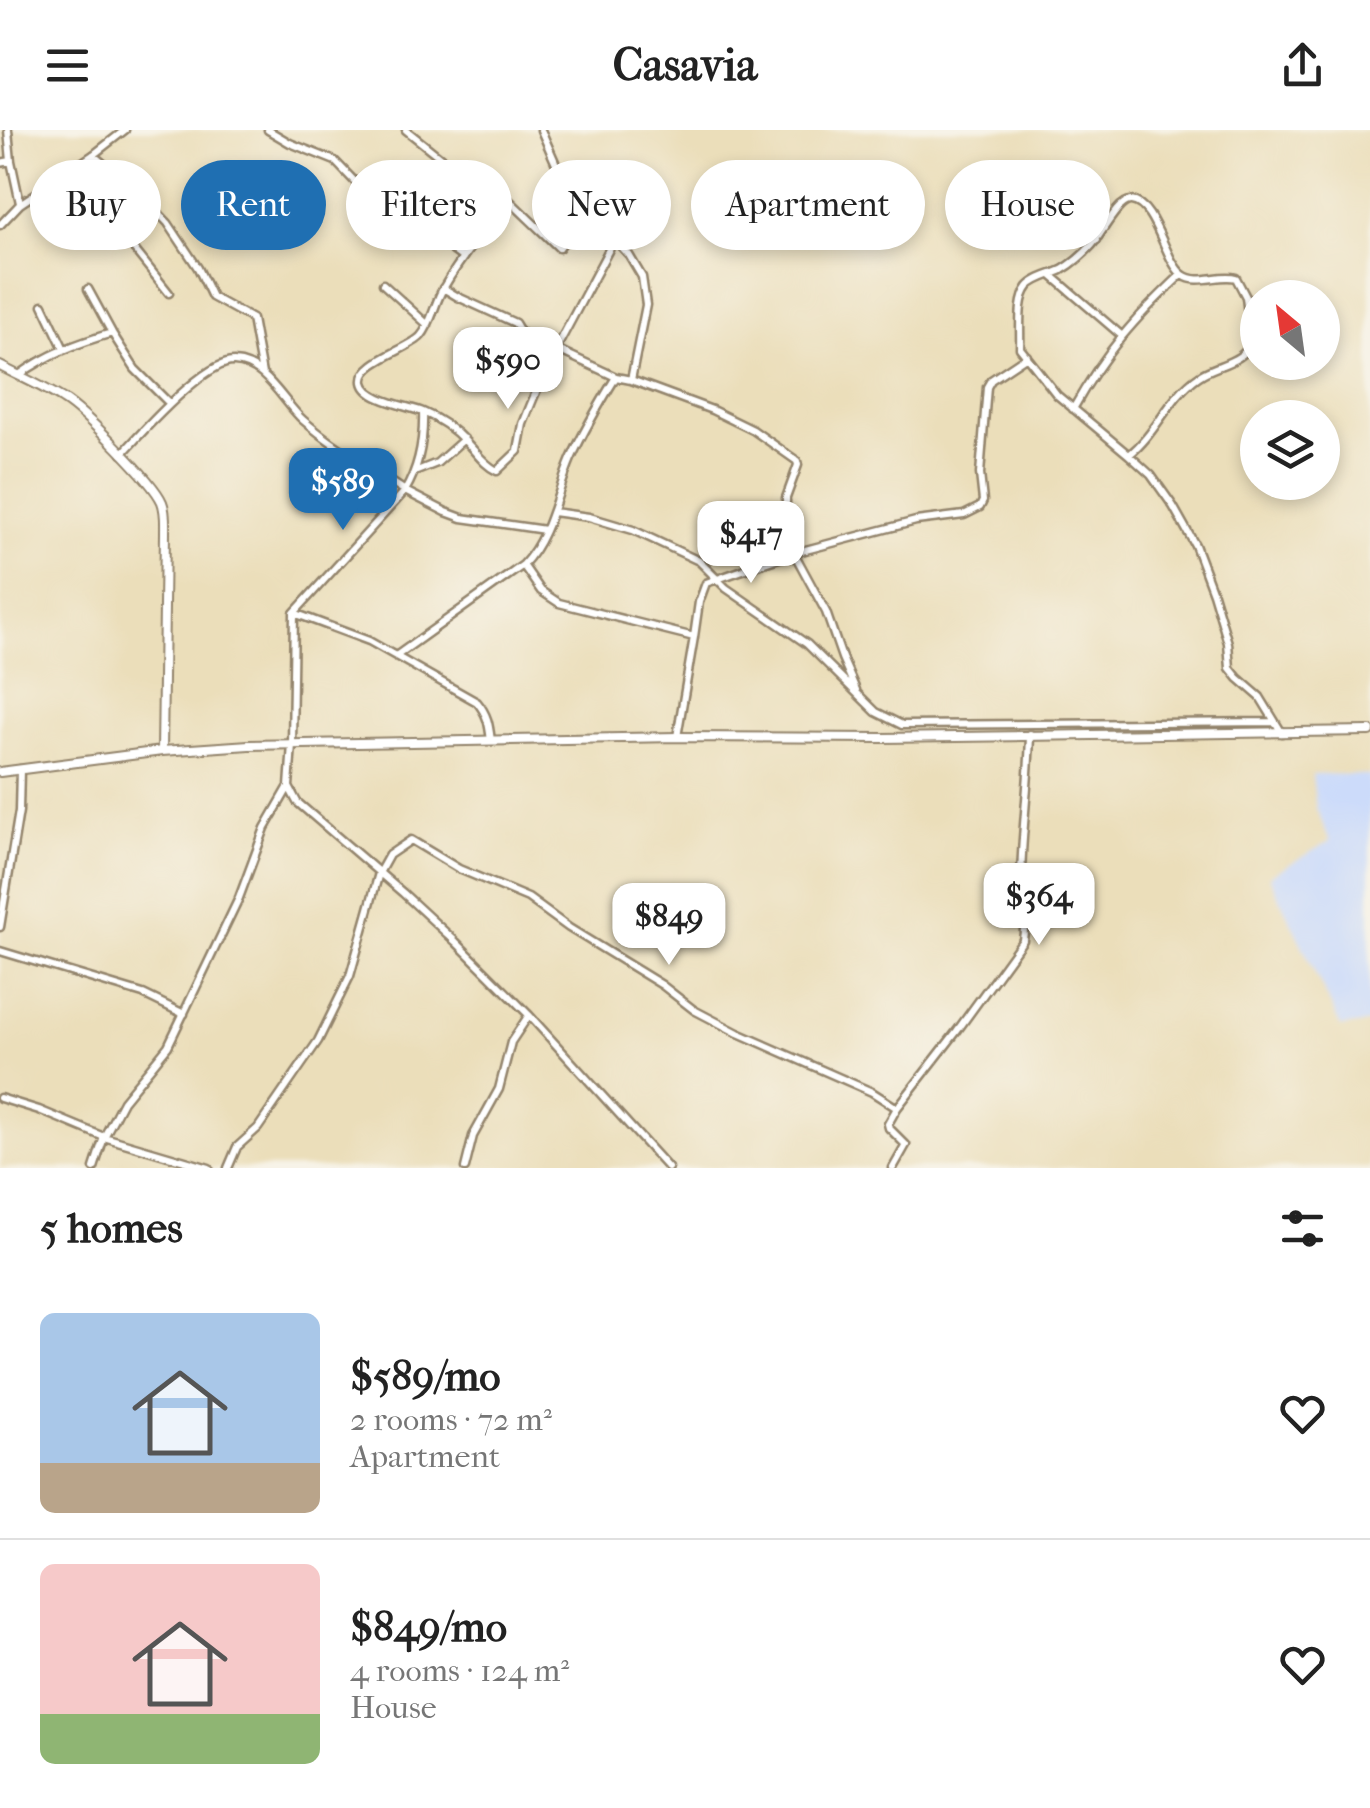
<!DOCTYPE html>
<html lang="en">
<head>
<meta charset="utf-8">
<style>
	body { margin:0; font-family:"IM FELL French Canon",serif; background:#f6f6f6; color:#222; height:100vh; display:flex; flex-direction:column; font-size:38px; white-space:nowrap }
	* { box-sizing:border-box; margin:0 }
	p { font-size:32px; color:#767676 }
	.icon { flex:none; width:55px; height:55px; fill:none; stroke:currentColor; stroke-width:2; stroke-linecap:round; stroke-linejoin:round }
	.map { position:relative; height:1038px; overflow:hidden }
	.drawer { display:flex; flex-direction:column; background:#fff; flex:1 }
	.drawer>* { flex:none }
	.guide { position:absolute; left:30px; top:30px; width:1310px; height:90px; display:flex; gap:20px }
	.needle { width:65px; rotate:331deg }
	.buttons { position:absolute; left:1240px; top:150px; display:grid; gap:20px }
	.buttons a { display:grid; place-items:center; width:100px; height:100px; border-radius:50%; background:#fff; box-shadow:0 5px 15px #0003; font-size:50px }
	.price { position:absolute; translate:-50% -85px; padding:0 22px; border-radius:20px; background:#fff; color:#222; font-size:32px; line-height:65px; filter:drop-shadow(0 2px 5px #0008) }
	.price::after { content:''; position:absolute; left:50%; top:60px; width:30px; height:22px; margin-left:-15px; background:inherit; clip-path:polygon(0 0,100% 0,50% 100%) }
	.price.on { background:#1f6fb2; color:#fff }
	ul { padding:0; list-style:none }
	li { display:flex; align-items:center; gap:30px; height:250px; padding:0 40px }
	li+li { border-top:2px solid #e0e0e0 }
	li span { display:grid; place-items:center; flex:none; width:280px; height:200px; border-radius:15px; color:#555 }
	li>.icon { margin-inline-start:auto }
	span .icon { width:120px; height:120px; fill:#fffc; stroke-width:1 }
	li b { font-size:42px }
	h2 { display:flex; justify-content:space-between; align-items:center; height:120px; padding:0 40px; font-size:42px }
	.pill { padding:0 35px; border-radius:45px; background:#fff; box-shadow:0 5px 15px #0003; font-size:35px; line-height:90px }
	.pill.on { background:#1f6fb2; color:#fff }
	header { display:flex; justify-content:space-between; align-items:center; height:130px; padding:0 40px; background:#fff; font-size:45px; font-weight:800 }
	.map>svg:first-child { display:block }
</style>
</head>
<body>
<header><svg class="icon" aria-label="menu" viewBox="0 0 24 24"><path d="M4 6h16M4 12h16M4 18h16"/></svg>Casavia<svg class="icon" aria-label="share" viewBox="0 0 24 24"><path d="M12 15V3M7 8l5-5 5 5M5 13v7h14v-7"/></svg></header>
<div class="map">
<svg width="1370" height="1038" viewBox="0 0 1370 1038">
	<rect width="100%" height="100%" fill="#f7f3e8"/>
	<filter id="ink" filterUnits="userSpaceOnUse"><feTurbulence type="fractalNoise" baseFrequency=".01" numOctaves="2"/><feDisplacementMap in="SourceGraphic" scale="20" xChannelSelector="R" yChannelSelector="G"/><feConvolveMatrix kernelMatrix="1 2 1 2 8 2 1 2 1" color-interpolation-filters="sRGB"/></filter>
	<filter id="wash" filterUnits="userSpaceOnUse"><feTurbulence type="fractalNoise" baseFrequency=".0048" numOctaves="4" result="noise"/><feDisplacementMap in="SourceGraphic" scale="40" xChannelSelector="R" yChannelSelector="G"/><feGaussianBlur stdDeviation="2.25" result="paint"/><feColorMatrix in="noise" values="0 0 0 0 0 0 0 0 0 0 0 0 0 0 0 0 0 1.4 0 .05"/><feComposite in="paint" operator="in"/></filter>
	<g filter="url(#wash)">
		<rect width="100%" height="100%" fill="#ebdeba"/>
		<path fill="#ccdbfa" d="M1312 644 1370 645V893L1341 897 1269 746 1330 711 1316 678Z"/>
	</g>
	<g filter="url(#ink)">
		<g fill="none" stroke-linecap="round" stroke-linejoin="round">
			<defs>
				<path id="street" d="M8 0 11 31
					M268 0 290 13 335 31 384 82 433 106 463 128
					M406 0 461 44 508 69 559 118 586 81
					M541 0 566 57 629 125 642 147 646 175 631 250 616 247C600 273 584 300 571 329 556 364 550 407 523 435L541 461 559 473 694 507 677 607
					M93 25 139 63 168 93 198 138 212 167 252 189 262 244
					M0 33 11 31 20 73
					M1067 60 1060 73V79L1097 110
					M114 94 169 163
					M0 95 20 74 93 25 125 0
					M615 108 556 219 616 247
					M1051 145 1121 205
					M383 154 428 195
					M88 159 112 203
					M43 175 64 219
					M19 245C48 224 78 213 112 203L135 239 169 273
					M631 250 712 280 753 300 797 331 798 335 786 368V385L794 423 826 482 842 528 856 560
					M1073 279C1105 222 1135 188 1182 144
					M423 282C440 289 453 298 466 312 476 322 484 335 497 341L518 321 523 294 538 257 503 236 521 203 515 193 458 167 443 158
					M122 324C142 302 205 231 234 232 265 233 283 272 303 290 334 317 371 338 405 361 419 337 424 310 423 282 408 276 366 270 363 252 360 232 410 219 421 206 432 193 435 171 444 157 462 126 486 96 508 69
					M1129 325C1157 303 1169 266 1199 246 1216 234 1245 233 1251 211L1246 167 1236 148C1220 143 1198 156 1183 145 1164 131 1156 73 1131 71 1118 70 1102 104 1092 115 1083 125 1074 133 1062 140 1052 145 1035 148 1028 157 1017 171 1021 200 1020 218L1057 265 1129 325 1151 345 1173 376 1195 415 1213 463 1228 513 1230 538 1238 548 1260 567 1282 603
					M417 341 437 333 464 309
					M553 382 589 387 633 400 699 431 726 458 807 514 876 582 902 595 1275 592
					M545 400 462 388 446 382 405 361 294 483 292 614 289 657 297 672 403 763 456 812 529 885 668 1038
					M743 440 794 423 916 391 964 385 980 377 983 371 980 344 987 257 991 250 1027 226
					M294 483 369 511 477 572C488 585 489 595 491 611
					M694 507 699 472 706 453 743 440 751 433 786 385
					M396 526 523 435
					M0 797 19 681 20 639
					M0 821 143 864 184 884
					M0 968 39 980 104 1007 209 1038
					M897 978 957 901 1023 810C1027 788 1020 769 1021 747 1022 700 1029 652 1030 604
					M94 1038 104 1007 123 971 168 916 239 768 265 698 288 658
					M228 1038 237 1017 258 998 318 911 350 846 379 743 389 725 411 710 459 739 528 768 569 798 662 855 694 880 738 903 872 962 897 978 888 994 889 998 906 1015 893 1038
					M465 1038 473 1006 499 959 511 912 529 885"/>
				<path id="secondary" d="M0 236C21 247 44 257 63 269 83 281 153 351 162 372 166 382 165 393 165 403L162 621
					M0 642 162 621 249 615 677 607 883 608 1370 601"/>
			</defs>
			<use href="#street" stroke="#93846c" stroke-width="11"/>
			<use href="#secondary" stroke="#93846c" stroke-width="12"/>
			<use href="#street" stroke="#fff" stroke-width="6"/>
			<use href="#secondary" stroke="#fff" stroke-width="8"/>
		</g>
	</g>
</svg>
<div class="buttons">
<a><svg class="needle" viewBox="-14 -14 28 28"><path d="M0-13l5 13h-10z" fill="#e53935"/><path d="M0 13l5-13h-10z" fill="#767676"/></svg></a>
<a><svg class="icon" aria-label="layers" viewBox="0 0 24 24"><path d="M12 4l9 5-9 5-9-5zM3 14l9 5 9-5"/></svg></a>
</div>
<b class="price" style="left:508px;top:282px">$590</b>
<b class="price on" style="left:343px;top:403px">$589</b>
<b class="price" style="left:751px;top:456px">$417</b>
<b class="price" style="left:1039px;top:818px">$364</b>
<b class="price" style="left:669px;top:838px">$849</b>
<div class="guide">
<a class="pill">Buy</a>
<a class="pill on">Rent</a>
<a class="pill">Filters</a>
<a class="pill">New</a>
<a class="pill">Apartment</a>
<a class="pill">House</a>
</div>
</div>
<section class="drawer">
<h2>5 homes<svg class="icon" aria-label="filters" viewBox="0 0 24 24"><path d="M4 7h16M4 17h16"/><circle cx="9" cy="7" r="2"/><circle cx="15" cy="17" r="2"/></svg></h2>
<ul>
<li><span style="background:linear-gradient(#a9c7e8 75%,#b9a48a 0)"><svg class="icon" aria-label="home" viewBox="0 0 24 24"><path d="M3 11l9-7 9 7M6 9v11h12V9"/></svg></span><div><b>$589/mo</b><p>2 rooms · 72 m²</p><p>Apartment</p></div><svg class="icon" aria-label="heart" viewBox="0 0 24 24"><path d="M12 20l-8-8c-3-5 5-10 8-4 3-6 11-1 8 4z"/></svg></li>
<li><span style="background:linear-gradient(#f6c9c9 75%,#8fb573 0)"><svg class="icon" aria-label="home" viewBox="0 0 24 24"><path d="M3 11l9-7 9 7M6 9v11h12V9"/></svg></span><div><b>$849/mo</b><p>4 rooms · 124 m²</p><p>House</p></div><svg class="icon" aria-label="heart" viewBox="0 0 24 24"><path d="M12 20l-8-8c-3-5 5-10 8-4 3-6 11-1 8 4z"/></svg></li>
</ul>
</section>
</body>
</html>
